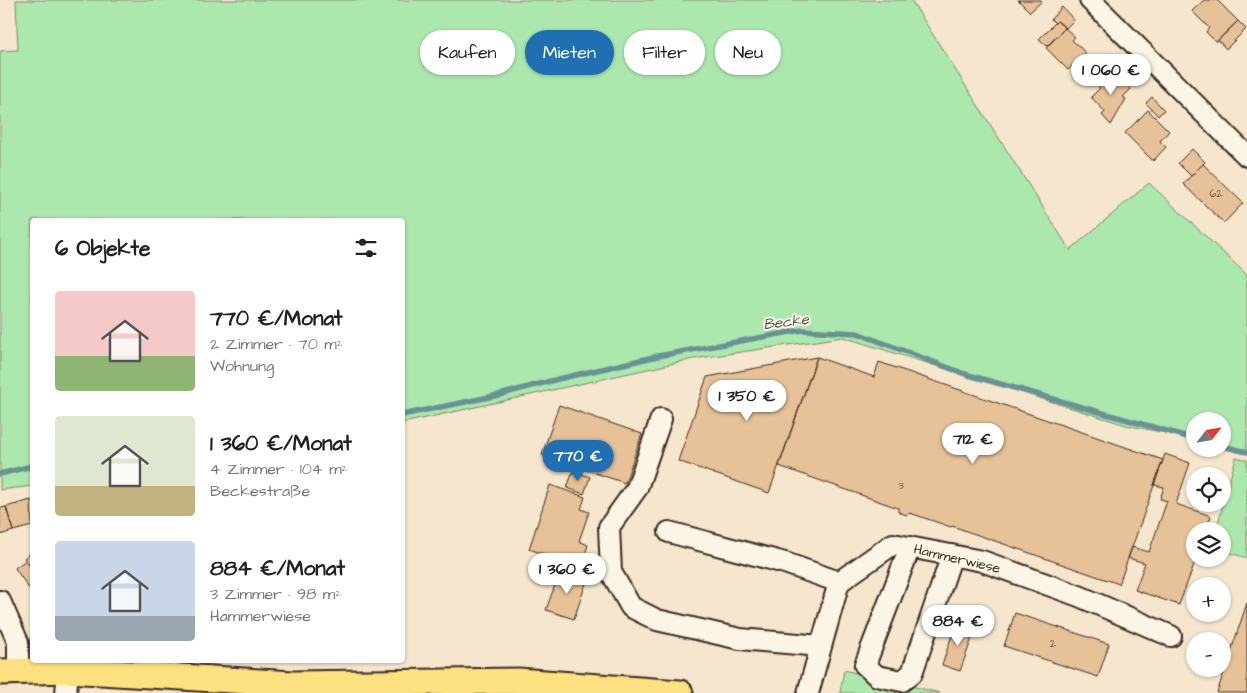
<!DOCTYPE html>
<html lang="de">
<head>
<meta charset="utf-8">
<style>
	body { margin:0; font-family:"Architects Daughter",sans-serif; background:#f6f6f6; color:#222; height:100vh; display:flex; flex-direction:column; font-size:19px; white-space:nowrap }
	* { box-sizing:border-box; margin:0 }
	p { font-size:16px; color:#767676 }
	.icon { flex:none; width:28px; height:28px; fill:none; stroke:currentColor; stroke-width:2; stroke-linecap:round; stroke-linejoin:round }
	.map { position:relative; flex:1; overflow:hidden }
	.panel { position:absolute; left:30px; top:218px; width:375px; height:445px; display:flex; flex-direction:column; background:#fff; border-radius:5px; box-shadow:0 1px 4px #0004 }
	.panel>* { flex:none }
	.top-card { position:absolute; left:420px; top:30px; width:475px; height:45px; display:flex; gap:10px }
	.needle { width:32px; rotate:59deg }
	.fabs { position:absolute; left:1186px; top:412px; display:grid; gap:10px }
	.fabs a { display:grid; place-items:center; width:45px; height:45px; border-radius:50%; background:#fff; box-shadow:0 1px 4px #0004; font-size:25px }
	.price { position:absolute; translate:-50% -42px; padding:0 11px; border-radius:18px; background:#fff; color:#222; font-size:16px; line-height:32px; filter:drop-shadow(0 1px 2px #0008) }
	.price::after { content:''; position:absolute; left:50%; top:30px; width:15px; height:11px; margin-left:-8px; background:inherit; clip-path:polygon(0 0,100% 0,50% 100%) }
	.price.selected { background:#1f6fb2; color:#fff }
	ul { padding:0; list-style:none }
	li { display:flex; align-items:center; gap:15px; height:125px; padding:0 25px }
	li span { display:grid; place-items:center; flex:none; width:140px; height:100px; border-radius:5px; color:#555 }
	li>.icon { margin-inline-start:auto }
	span .icon { width:60px; height:60px; fill:#fffc; stroke-width:1 }
	li b { font-size:21px }
	h2 { display:flex; justify-content:space-between; align-items:center; height:60px; padding:0 25px; font-size:21px }
	.pill { padding:0 18px; border-radius:22px; background:#fff; box-shadow:0 1px 4px #0004; font-size:18px; line-height:45px }
	.pill.selected { background:#1f6fb2; color:#fff }
	.map>svg:first-child { display:block }
</style>
</head>
<body>
<div class="map">
<svg width="1247" height="693" viewBox="0 0 1247 693">
	<rect width="100%" height="100%" fill="#f6e6ce"/>
	<filter id="ink" filterUnits="userSpaceOnUse"><feTurbulence type="fractalNoise" baseFrequency=".02" numOctaves="2"/><feDisplacementMap in="SourceGraphic" scale="10" xChannelSelector="R" yChannelSelector="G"/><feConvolveMatrix kernelMatrix="1 2 1 2 8 2 1 2 1" color-interpolation-filters="sRGB"/></filter>
	<g filter="url(#ink)">
		<path fill="#ace8ae" stroke="#748966" d="M16 0H911L1070 250 1149 183 1247 275V450L1223 445 1222 421H1195V439L1126 425 843 337 693 359 403 423 402 220H32V486L0 490V51L18 50Z
			M1236 457 1247 460V558L1223 551 1222 531H1216Z
			M844 670 940 693H840Z"/>
		<g fill="none" stroke-linecap="round" stroke-linejoin="round">
			<path stroke="#689293" stroke-width="5.5" d="M402 415 499 395 558 379 658 356 802 330 857 333 965 374 1195 439
				M1222 446 1247 452
				M0 474 32 466"/>
		</g>
		<path fill="#e7c298" stroke="#3b2a1e" d="M1018 0H1041L1042 1 1030 12Z
			M1204 0H1217L1238 21 1216 42 1206 32 1209 28 1192 11Z
			M1062 7 1074 20 1066 28 1057 21 1055 23 1051 19Z
			M1057 21 1065 28 1047 46 1039 39Z
			M1238 21 1246 29 1226 49 1218 40Z
			M1065 28 1075 37 1072 40 1086 53 1068 70 1046 48Z
			M1098 55 1112 71 1097 85 1086 74Z
			M1112 71 1131 89 1123 97 1126 99 1111 125 1102 115 1105 112 1091 97 1100 88 1097 85Z
			M1152 97 1164 110 1158 116 1146 103Z
			M1148 110 1169 131 1160 141 1166 147 1153 161 1125 133Z
			M1192 149 1205 162 1191 176 1178 163Z
			M1203 164 1243 203 1224 223 1183 184Z
			M817 357 874 377 879 362 1163 460 1119 584 952 526 951 527 910 513 907 515 898 512V508L779 466Z
			M817 357 769 493 678 461 707 377Z
			M559 405 642 434 625 483 542 455Z
			M1165 454 1190 463 1176 504 1211 516 1205 531H1195L1196 559 1179 605 1135 590 1145 563 1128 558 1132 547 1149 552 1167 501 1160 499 1164 487 1154 485Z
			M573 471 590 477 584 494 567 488Z
			M550 485 585 497 581 509 589 512 579 541 588 545 581 566 529 549Z
			M31 500 32 526 13 531 6 507Z
			M6 507 13 531 0 535V508Z
			M32 552V569L24 558Z
			M26 560 32 569V593L15 568Z
			M560 571 587 580 574 619 546 610Z
			M1247 603V693H1217Z
			M1015 613 1109 644 1098 677 1004 646Z
			M956 623 975 630 960 671 942 665Z"/>
		<g fill="none" stroke-linecap="round" stroke-linejoin="round">
			<defs>
				<path id="minor" d="M1090 0 1247 156
					M661 419 637 488 609 527 611 572 631 607 657 620 740 639 821 646
					M669 532 785 563 839 582
					M910 547 865 665 877 676 902 681 912 673 952 555
					M0 601 18 642V671
					M66 693 68 670
					M808 693 839 582 893 544 982 561 1079 596 1171 636"/>
				<path id="major" d="M0 672 68 670 293 684 518 681 680 693"/>
			</defs>
			<use href="#minor" stroke="#3b2a1e" stroke-width="24"/>
			<use href="#major" stroke="#3b2a1e" stroke-width="29"/>
			<use href="#minor" stroke="#fcf5e5" stroke-width="20"/>
			<use href="#major" stroke="#fde080" stroke-width="25"/>
		</g>
	</g>
	<g text-anchor="middle" dominant-baseline="central" stroke-width="4" stroke-linejoin="round" paint-order="stroke">
		<g font-size="11" fill="#66503c">
			<text x="1216" y="193">62</text>
			<text x="901" y="485">3</text>
			<text x="1053" y="643">2</text>
		</g>
		<g font-size="14" fill="#3b2a1e" stroke="#fcf5e5">
			<text transform="translate(957 559) rotate(13)">Hammerwiese</text>
		</g>
		<g font-size="15" font-style="italic" fill="#4e554f" stroke="#fcf5e5">
			<text transform="translate(786 322) rotate(-7)">Becke</text>
		</g>
	</g>
</svg>
<div class="fabs">
<a><svg class="needle" viewBox="-14 -14 28 28"><path d="M0-13l5 13h-10z" fill="#e53935"/><path d="M0 13l5-13h-10z" fill="#767676"/></svg></a>
<a><svg class="icon" aria-label="locate" viewBox="0 0 24 24"><circle cx="12" cy="12" r="6"/><path d="M12 2v4M12 18v4M2 12h4M18 12h4"/></svg></a>
<a><svg class="icon" aria-label="layers" viewBox="0 0 24 24"><path d="M12 4l9 5-9 5-9-5zM3 14l9 5 9-5"/></svg></a>
<a>+</a>
<a>−</a>
</div>
<b class="price" style="left:1111px;top:96px">1 060 €</b>
<b class="price" style="left:747px;top:422px">1 350 €</b>
<b class="price" style="left:973px;top:465px">712 €</b>
<b class="price selected" style="left:578px;top:482px">770 €</b>
<b class="price" style="left:567px;top:595px">1 360 €</b>
<b class="price" style="left:958px;top:647px">884 €</b>
<div class="top-card">
<a class="pill">Kaufen</a>
<a class="pill selected">Mieten</a>
<a class="pill">Filter</a>
<a class="pill">Neu</a>
</div>
<section class="panel">
<h2>6 Objekte<svg class="icon" aria-label="filters" viewBox="0 0 24 24"><path d="M4 7h16M4 17h16"/><circle cx="9" cy="7" r="2"/><circle cx="15" cy="17" r="2"/></svg></h2>
<ul>
<li><span style="background:linear-gradient(#f6c9c9 65%,#8fb573 0)"><svg class="icon" aria-label="home" viewBox="0 0 24 24"><path d="M3 11l9-7 9 7M6 9v11h12V9"/></svg></span><div><b>770 €/Monat</b><p>2 Zimmer · 70 m²</p><p>Wohnung</p></div></li>
<li><span style="background:linear-gradient(#dfe7d0 70%,#c2b280 0)"><svg class="icon" aria-label="home" viewBox="0 0 24 24"><path d="M3 11l9-7 9 7M6 9v11h12V9"/></svg></span><div><b>1 360 €/Monat</b><p>4 Zimmer · 104 m²</p><p>Beckestraße</p></div></li>
<li><span style="background:linear-gradient(#c9d6e8 75%,#9aa5b1 0)"><svg class="icon" aria-label="home" viewBox="0 0 24 24"><path d="M3 11l9-7 9 7M6 9v11h12V9"/></svg></span><div><b>884 €/Monat</b><p>3 Zimmer · 98 m²</p><p>Hammerwiese</p></div></li>
</ul>
</section>
</div>
</body>
</html>
